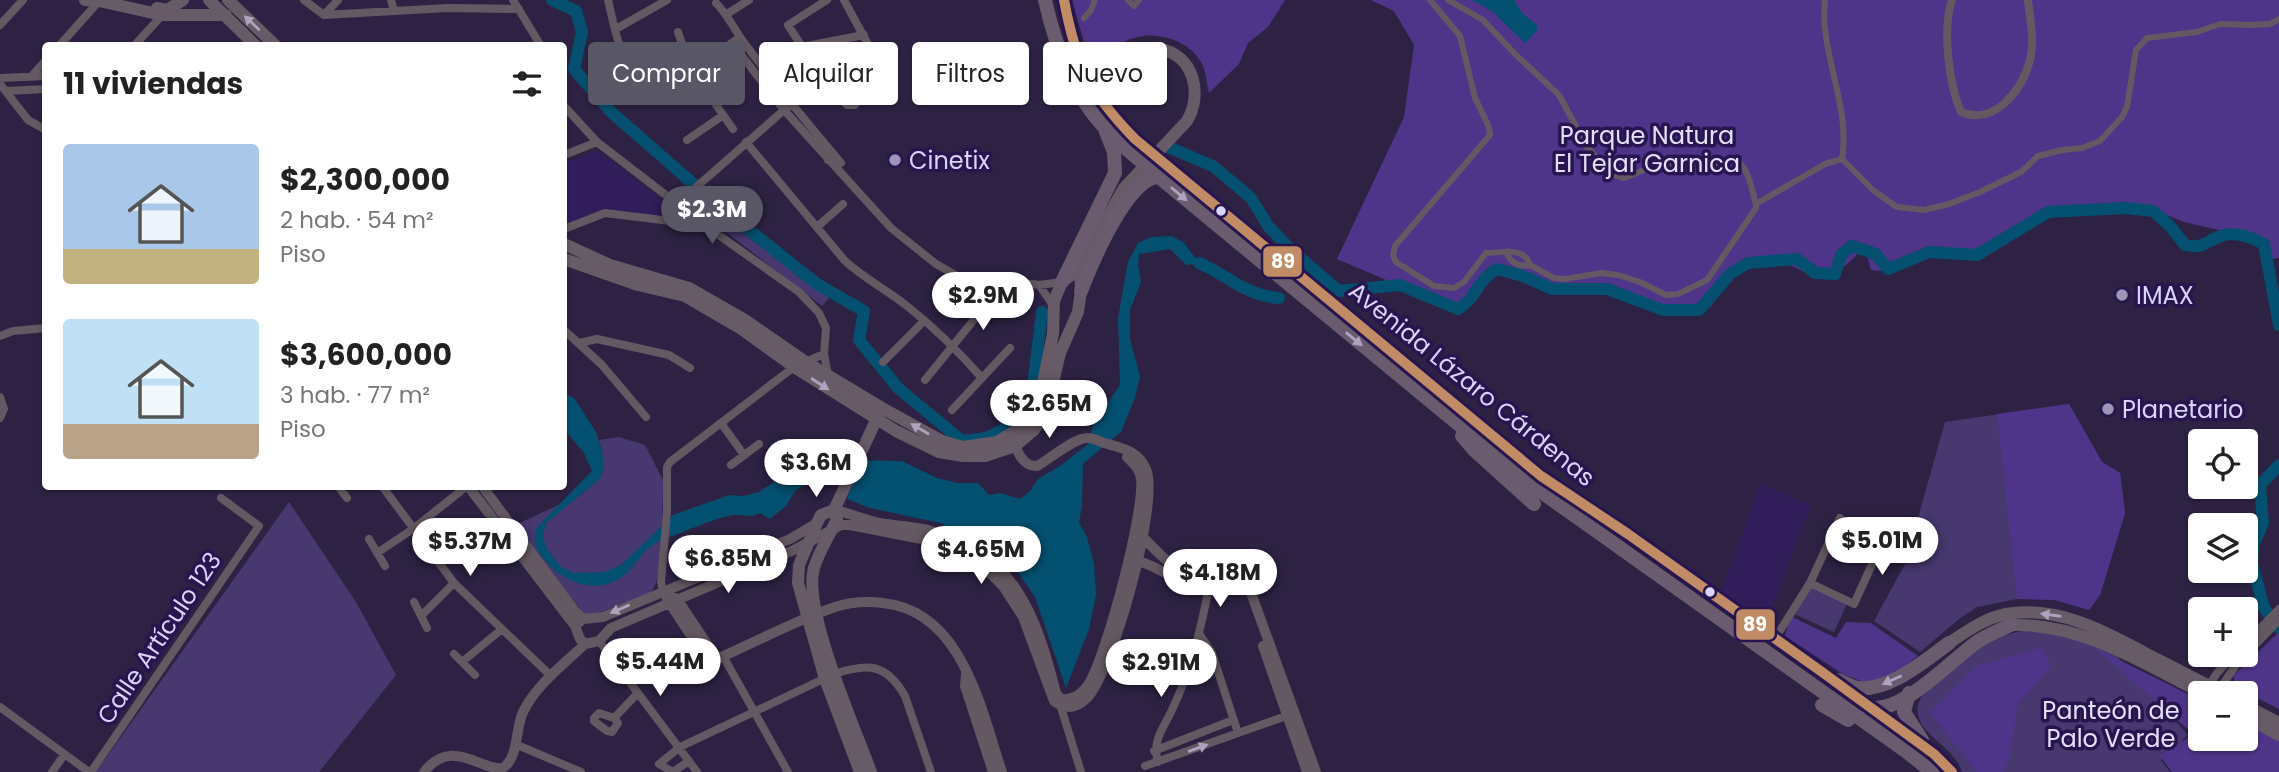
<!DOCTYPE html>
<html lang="es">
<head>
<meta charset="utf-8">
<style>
	body { margin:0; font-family:Poppins,sans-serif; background:#f2f2f2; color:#222; height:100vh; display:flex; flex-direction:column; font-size:26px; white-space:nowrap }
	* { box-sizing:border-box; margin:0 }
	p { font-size:23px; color:#767676 }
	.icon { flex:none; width:38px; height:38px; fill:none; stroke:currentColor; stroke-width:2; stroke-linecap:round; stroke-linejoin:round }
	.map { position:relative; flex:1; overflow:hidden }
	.side { position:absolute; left:42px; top:42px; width:525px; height:448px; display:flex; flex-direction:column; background:#fff; border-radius:7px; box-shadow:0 2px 5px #0004 }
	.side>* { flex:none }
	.hud { position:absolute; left:588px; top:42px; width:665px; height:63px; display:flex; gap:14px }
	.fabs { position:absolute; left:2188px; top:429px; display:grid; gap:14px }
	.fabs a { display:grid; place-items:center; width:70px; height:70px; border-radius:7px; background:#fff; box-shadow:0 2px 5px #0004; font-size:35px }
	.price { position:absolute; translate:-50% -60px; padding:0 16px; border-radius:24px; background:#fff; color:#222; font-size:23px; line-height:46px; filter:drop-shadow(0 2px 4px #0008) }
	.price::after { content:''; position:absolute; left:50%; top:42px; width:21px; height:16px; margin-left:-10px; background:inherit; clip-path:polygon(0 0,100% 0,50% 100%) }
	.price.current { background:#595666; color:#fff }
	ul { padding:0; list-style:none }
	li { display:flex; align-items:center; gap:21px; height:175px; padding:0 21px }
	li span { display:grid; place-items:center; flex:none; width:196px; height:140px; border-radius:7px; color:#555 }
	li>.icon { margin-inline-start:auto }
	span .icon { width:84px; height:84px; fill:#fffc; stroke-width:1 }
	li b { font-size:30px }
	h2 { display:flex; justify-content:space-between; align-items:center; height:84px; padding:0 21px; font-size:30px }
	.tag { padding:0 24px; border-radius:7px; background:#fff; box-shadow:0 2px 5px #0004; font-size:24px; line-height:63px }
	.tag.current { background:#595666; color:#fff }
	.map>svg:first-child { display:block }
</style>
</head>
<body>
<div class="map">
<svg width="2279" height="772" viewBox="0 0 2279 772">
	<rect width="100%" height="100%" fill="#2d2243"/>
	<path fill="#301d5a" d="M597 151 602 154 681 215 678 219 605 210 564 225V162Z
		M1760 483 1811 505 1765 627 1721 593Z"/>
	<path fill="#473870" d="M699 193 831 296 822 306 687 202Z
		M2069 404 2102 462 2120 473 2125 513 2100 595 2089 610 2055 600 2022 598 1977 607 1959 619 1920 652 1874 621 1905 564 1945 422Z
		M619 437 645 445 663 480 662 549 656 583 651 593 598 613 585 615 513 526 582 494 599 479 602 451 599 440Z
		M289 502 356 602 396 675 319 772H96Z
		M1811 586 1847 604 1834 632 1794 614Z
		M2033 630 2076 636 2114 653 2188 735 2161 760 2170 772H1962C1952 739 1897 730 1926 689 1959 663 1988 632 2033 630Z"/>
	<path fill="#4f358a" d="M1072 0H1285L1268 27 1248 43 1239 64 1209 93C1207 85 1206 74 1203 66 1193 42 1160 31 1137 37 1112 44 1112 54 1084 42Z
		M1371 0H2279V258L2272 259 2246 232H2228L2184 222 2149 208 2122 207 2099 214 2052 211 2031 220 2006 245 1988 247 1973 258H1948L1917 253C1904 262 1888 274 1871 270L1866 251 1860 248 1855 257 1841 269 1824 274 1804 272 1790 265 1744 263 1729 274 1711 307C1674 320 1636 298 1599 291 1581 287 1563 292 1545 288 1534 286 1524 280 1514 278 1507 276 1499 276 1492 275L1481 290 1464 304 1433 300 1337 259 1404 117 1414 45 1394 11Z
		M2069 404 2102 462 2120 473 2125 513 2100 595 2089 610 2055 600 2017 599 1997 414Z
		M1790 616 1836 638 1846 622 1871 623 1918 656 1892 676 1871 685 1843 674 1785 636Z
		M2279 632V709L2241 690 2234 683V675Z
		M2042 648 2051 666 2018 704 2010 755 2003 772H1977L1930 713 1976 666Z
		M2095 648 2200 700V738H2245V723L2279 739V772H2172L2160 756 2193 734Z"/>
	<path fill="#045070" d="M1472 0H1514L1522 13 1537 25V31L1525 43 1493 12Z
		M1172 236 1184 243 1199 263 1186 265 1170 249 1139 254 1138 265 1141 282 1130 310V339L1140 376 1135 398 1121 432 1083 464 1082 505 1079 522 1087 537 1094 564 1096 595 1089 629 1066 688 1035 597 1014 567 990 546 940 523 870 508 847 499 852 486 831 481 804 485 795 491 786 506 770 519 760 513C750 519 745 514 734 515 719 517 702 525 688 530 677 535 663 538 653 545 642 552 636 564 627 573 603 595 570 586 549 565 537 553 532 544 537 527L592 471 584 453 564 429V393L574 398 596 432 602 451 604 469 599 480 546 523 543 536 547 549 561 567 574 573 604 572 621 565 673 515 729 495 743 496 759 492 798 465 823 455 840 460 902 461 937 478 958 483H978L989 495 1000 493 1020 499 1030 491 1038 479 1060 466 1088 444 1093 425 1120 385 1118 318 1128 262 1138 243 1151 237Z"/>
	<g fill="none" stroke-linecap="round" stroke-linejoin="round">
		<path stroke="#045070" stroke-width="12" d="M552 0 576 11 582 32 574 69 611 112 713 201 817 284 864 311 859 340 898 388 962 441 986 438 1024 419 1033 386 1042 312
			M1168 147 1213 166 1251 198 1268 226 1290 249 1339 291 1400 285 1458 309C1477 298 1477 280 1497 269L1523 276 1552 289H1607L1663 310H1699L1730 274 1748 263 1797 259 1815 273 1835 274 1841 255 1852 246 1876 254 1888 269 1929 252 1977 255 2048 212 2125 208 2153 211 2170 226 2185 245C2204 249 2204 242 2221 236 2236 231 2251 237 2264 244L2279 325
			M1199 263C1229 276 1244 295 1279 298
			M2279 465 2260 485 2263 523 2254 543 2252 563 2264 608 2279 628"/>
		<path stroke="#645962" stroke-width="6" d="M1128 0 1134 6 1139 0
			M1430 0 1460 36 1475 98 1489 127 1490 135 1395 246 1393 255 1396 262 1434 286 1454 288 1464 282 1486 253C1503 253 1524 246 1530 265L1554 278 1565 279 1601 273 1618 275 1640 282 1666 295 1678 294 1707 280 1756 208V204L1825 164 1842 159
			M1448 0 1483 20 1515 54 1559 95 1587 147 1611 174 1624 178 1657 165 1669 163 1686 170 1702 171 1734 158C1749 167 1751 188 1756 204
			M1825 0C1819 53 1851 105 1842 159
			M1084 18 1091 10 1095 0
			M1842 159 1874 191 1897 207 1924 210 1949 204 1980 192 2021 172 2038 156 2062 150 2082 148 2100 141 2122 117 2127 107 2136 50 2147 38 2197 32 2220 24 2251 25 2270 24 2279 19
			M1507 253C1511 264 1519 267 1530 265"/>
		<path stroke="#645962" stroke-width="8" d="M304 0 324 15 447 8 519 9
			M391 0 394 11
			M513 0 541 46
			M608 0C611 12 617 44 623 53 627 59 635 62 641 65 676 82 708 60 736 40
			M827 0 788 25 824 81 847 105H855L877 61 844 0
			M1952 0C1942 29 1949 85 1961 112 1994 126 2022 91 2030 60 2035 42 2030 19 2028 0
			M716 3C729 16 736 33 748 48 775 83 802 117 831 151L828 160
			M727 14 749 0
			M324 15 338 0
			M0 25 23 0
			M616 29 667 0
			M678 32 690 68 733 129
			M732 43 784 110 891 228 936 264 959 277 989 300
			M59 46 100 0
			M134 46 165 12
			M801 47 864 35
			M806 55 872 51
			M31 77 46 60
			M0 78 46 76
			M0 84 28 120 46 130
			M6 91 46 89
			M564 106 597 142 706 226 799 292 819 313 826 328 824 354 828 375
			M687 140 722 116
			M746 142 845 261C865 279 887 290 907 306 935 328 959 352 982 378
			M831 151 841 163
			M564 155 597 142
			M677 204 784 110 824 81
			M817 227 843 204
			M564 229 605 213 703 225
			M1039 285 1053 305
			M564 330 602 365 646 417
			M0 336 13 331 46 328
			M579 343 597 339 669 355 690 368
			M883 362 924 321
			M925 380 994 295 1023 283 1039 285 1062 282
			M0 397 4 409 0 418
			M952 410 1010 348
			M721 423 744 455
			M731 465 759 444
			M338 486 347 498
			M382 486 454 583 551 676
			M369 539 385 566
			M377 553 413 529 467 486
			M1810 583 1854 604 1884 538
			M663 592 661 582 667 512V467L670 462 794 367 824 354
			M414 602 427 628
			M421 616 454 583
			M1200 635 1212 653 1238 733
			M1774 640 1810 583 1840 518
			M599 641 697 772
			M2245 644 2279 609
			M454 654 475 675
			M723 656 788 772
			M462 662 502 629
			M2208 687 2217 673 2235 654
			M2217 693 2236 665 2279 620
			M1059 701 1081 772
			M0 707 89 772
			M599 713 614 718 618 723 612 732 607 731 594 721V718Z
			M614 718 638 693
			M515 744 581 772
			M1154 751 1233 720
			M689 761 673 772 659 764 680 747 834 674C868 663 886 663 905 696L931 772
			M1158 762C1152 742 1162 730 1171 712 1192 669 1202 624 1211 577
			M1145 766 1292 714
			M52 772 64 755
			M91 772 259 526 221 498"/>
		<path stroke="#645962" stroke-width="10" d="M468 486 575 626 580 639 585 644
			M482 486 574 610 583 619
			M834 510C851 513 868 522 886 524 900 526 914 527 928 530 1015 552 1036 615 1056 693L1061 699C1073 701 1081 694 1088 685 1106 658 1145 511 1141 479 1140 469 1133 463 1127 457
			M1142 536C1182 579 1186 576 1242 568
			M1138 561C1169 570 1166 583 1204 578
			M1242 568 1316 772
			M672 596 677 599 717 659
			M667 599 705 657 717 659
			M575 626 583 619 603 617 790 539 817 523
			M585 644 599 641 611 628 794 550 841 525H850L927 540 948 548 988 571 1003 586 1023 617 1054 701C1066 710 1077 708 1087 698 1113 671 1160 502 1146 469 1138 450 1121 448 1104 443 1099 441 1093 438 1088 438 1075 437 1050 459 1037 466 1022 467 1017 450 1012 438
			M1263 646 1307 772
			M717 659C756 642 794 621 835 607 850 602 867 601 883 603 963 611 981 710 1002 772
			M966 674 965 686 993 772
			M424 772C452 736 482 772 503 768 519 757 515 729 523 712 536 685 564 664 585 644"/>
		<path stroke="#685b68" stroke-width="12" d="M85 0 99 1 162 15H226
			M209 0 256 46
			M228 0 276 46
			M157 8 167 10 183 0
			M564 244 610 265 689 288 745 320 807 363 882 408 942 441 963 447 997 442 1024 426 1032 416 1039 402 1053 334 1054 301 1062 282 1070 276
			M564 259 638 285 685 296 740 328 794 367 896 431 939 452 963 456H985L1015 446 1034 430 1042 419 1049 400 1060 353 1078 312 1081 291 1080 269 1084 259 1124 188 1187 121C1203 94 1194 55 1160 49 1153 48 1144 49 1137 49
			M834 510 821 515 817 523 799 565 798 583 825 679 860 772
			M2011 625C2082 623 2141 662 2202 693
			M1949 643C1967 631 1985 618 2006 614 2057 605 2104 631 2147 654 2173 667 2198 680 2223 693
			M2245 705 2279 723
			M2245 717 2279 735
			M871 772C855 728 802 609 814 568 819 551 830 535 837 519L834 510 879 414"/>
		<path stroke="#6a5c6e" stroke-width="14" d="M1045 0C1055 45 1071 91 1103 126 1119 144 1140 160 1159 177L1533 486 1907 752 1932 772
			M1064 0C1076 64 1089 92 1135 139L1541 476 1628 534 1822 672 1934 754 1952 772
			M1075 50 1102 57 1129 51
			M1109 106C1102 78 1114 63 1137 49
			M1062 282 1115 173 1114 152 1106 132
			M1081 291C1091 265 1128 176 1159 177
			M1462 436 1474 450 1534 504
			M1838 680C1843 682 1849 685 1854 687 1885 695 1926 660 1949 643
			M1909 693 1904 712 1922 740
			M1822 705 1848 720
			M1868 707C1900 716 1950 661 1977 642 1987 635 2000 630 2011 625"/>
		<defs>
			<path id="bus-1" d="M1064 0C1076 64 1089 92 1135 139L1541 476 1628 534 1822 672 1934 754 1952 772"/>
		</defs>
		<use href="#bus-1" stroke="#281550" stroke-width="16"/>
		<use href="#bus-1" stroke="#c18c65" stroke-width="10"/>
	</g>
	<defs><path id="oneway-solid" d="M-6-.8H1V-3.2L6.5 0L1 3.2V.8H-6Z" transform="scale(1.75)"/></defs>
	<g fill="#aca4be">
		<use href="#oneway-solid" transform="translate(252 23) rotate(-137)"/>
		<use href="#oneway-solid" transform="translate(820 384) rotate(33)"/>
		<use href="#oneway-solid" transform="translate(920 429) rotate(-150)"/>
		<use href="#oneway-solid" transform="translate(2051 615) rotate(-172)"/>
	</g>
	<g fill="#ada4c1">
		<use href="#oneway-solid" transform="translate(1179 194) rotate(40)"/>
		<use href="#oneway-solid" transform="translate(1354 339) rotate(39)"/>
		<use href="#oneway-solid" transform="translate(1892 680) rotate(156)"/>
	</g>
	<g fill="#aba3bc">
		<use href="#oneway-solid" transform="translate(620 609) rotate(157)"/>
		<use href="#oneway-solid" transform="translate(1198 748) rotate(-20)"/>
	</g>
	<g fill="#9d96b9" stroke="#281550" stroke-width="2.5">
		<circle cx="895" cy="160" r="7"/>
		<circle cx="2122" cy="295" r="7"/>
		<circle cx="2108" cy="409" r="7"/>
	</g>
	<g fill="#dad4f8" stroke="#281550" stroke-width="2.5">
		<circle cx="1221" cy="211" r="6"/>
		<circle cx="1710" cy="592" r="6"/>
	</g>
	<g text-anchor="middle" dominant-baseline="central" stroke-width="7" stroke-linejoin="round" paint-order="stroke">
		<g font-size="24" fill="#e4e0fa" stroke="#281550">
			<text x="1647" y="135">Parque Natura<tspan x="1647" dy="28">El Tejar Garnica</tspan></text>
			<text x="2111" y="710">Panteón de<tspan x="2111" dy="28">Palo Verde</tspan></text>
		</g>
		<g font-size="24" fill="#dad4f8" stroke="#281550" text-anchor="start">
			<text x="909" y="160">Cinetix</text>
			<text x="2136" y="295">IMAX</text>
			<text x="2122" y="409">Planetario</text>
		</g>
		<g font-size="24" fill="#dad4f8" stroke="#281550">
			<text transform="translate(1472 384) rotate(39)">Avenida Lázaro Cárdenas</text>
			<text transform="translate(159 638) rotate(-56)">Calle Artículo 123</text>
		</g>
	</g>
	<g stroke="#281550" stroke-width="2.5">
		<rect x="1262" y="245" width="41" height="33" rx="7" fill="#c18c65"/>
		<rect x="1735" y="608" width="41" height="33" rx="7" fill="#c18c65"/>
	</g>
	<g font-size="19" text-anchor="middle" font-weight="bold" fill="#fff">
		<text x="1283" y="268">89</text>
		<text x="1755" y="631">89</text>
	</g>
</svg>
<div class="fabs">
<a><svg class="icon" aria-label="locate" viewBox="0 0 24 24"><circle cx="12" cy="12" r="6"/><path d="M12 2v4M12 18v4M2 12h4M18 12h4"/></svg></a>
<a><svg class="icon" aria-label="layers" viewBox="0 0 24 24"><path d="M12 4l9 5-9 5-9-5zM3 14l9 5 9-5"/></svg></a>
<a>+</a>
<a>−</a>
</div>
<b class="price current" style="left:712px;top:246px">$2.3M</b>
<b class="price" style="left:983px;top:332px">$2.9M</b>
<b class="price" style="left:1049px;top:440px">$2.65M</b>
<b class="price" style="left:816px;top:499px">$3.6M</b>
<b class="price" style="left:1882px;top:577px">$5.01M</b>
<b class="price" style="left:470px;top:578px">$5.37M</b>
<b class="price" style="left:981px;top:586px">$4.65M</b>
<b class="price" style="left:728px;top:595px">$6.85M</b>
<b class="price" style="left:1220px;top:609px">$4.18M</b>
<b class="price" style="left:660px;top:698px">$5.44M</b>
<b class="price" style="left:1161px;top:699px">$2.91M</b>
<div class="hud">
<a class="tag current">Comprar</a>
<a class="tag">Alquilar</a>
<a class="tag">Filtros</a>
<a class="tag">Nuevo</a>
</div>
<section class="side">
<h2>11 viviendas<svg class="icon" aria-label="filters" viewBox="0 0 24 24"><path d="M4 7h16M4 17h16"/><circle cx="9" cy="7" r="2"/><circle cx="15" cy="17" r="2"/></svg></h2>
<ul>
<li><span style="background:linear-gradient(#a9c7e8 75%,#c2b280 0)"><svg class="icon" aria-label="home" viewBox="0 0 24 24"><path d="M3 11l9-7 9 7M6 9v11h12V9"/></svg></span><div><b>$2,300,000</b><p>2 hab. · 54 m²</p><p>Piso</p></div></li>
<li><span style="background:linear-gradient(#bfe0f5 75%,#b9a48a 0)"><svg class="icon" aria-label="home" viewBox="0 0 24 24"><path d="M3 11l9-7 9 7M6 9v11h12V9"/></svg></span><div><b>$3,600,000</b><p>3 hab. · 77 m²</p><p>Piso</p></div></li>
</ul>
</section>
</div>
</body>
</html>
